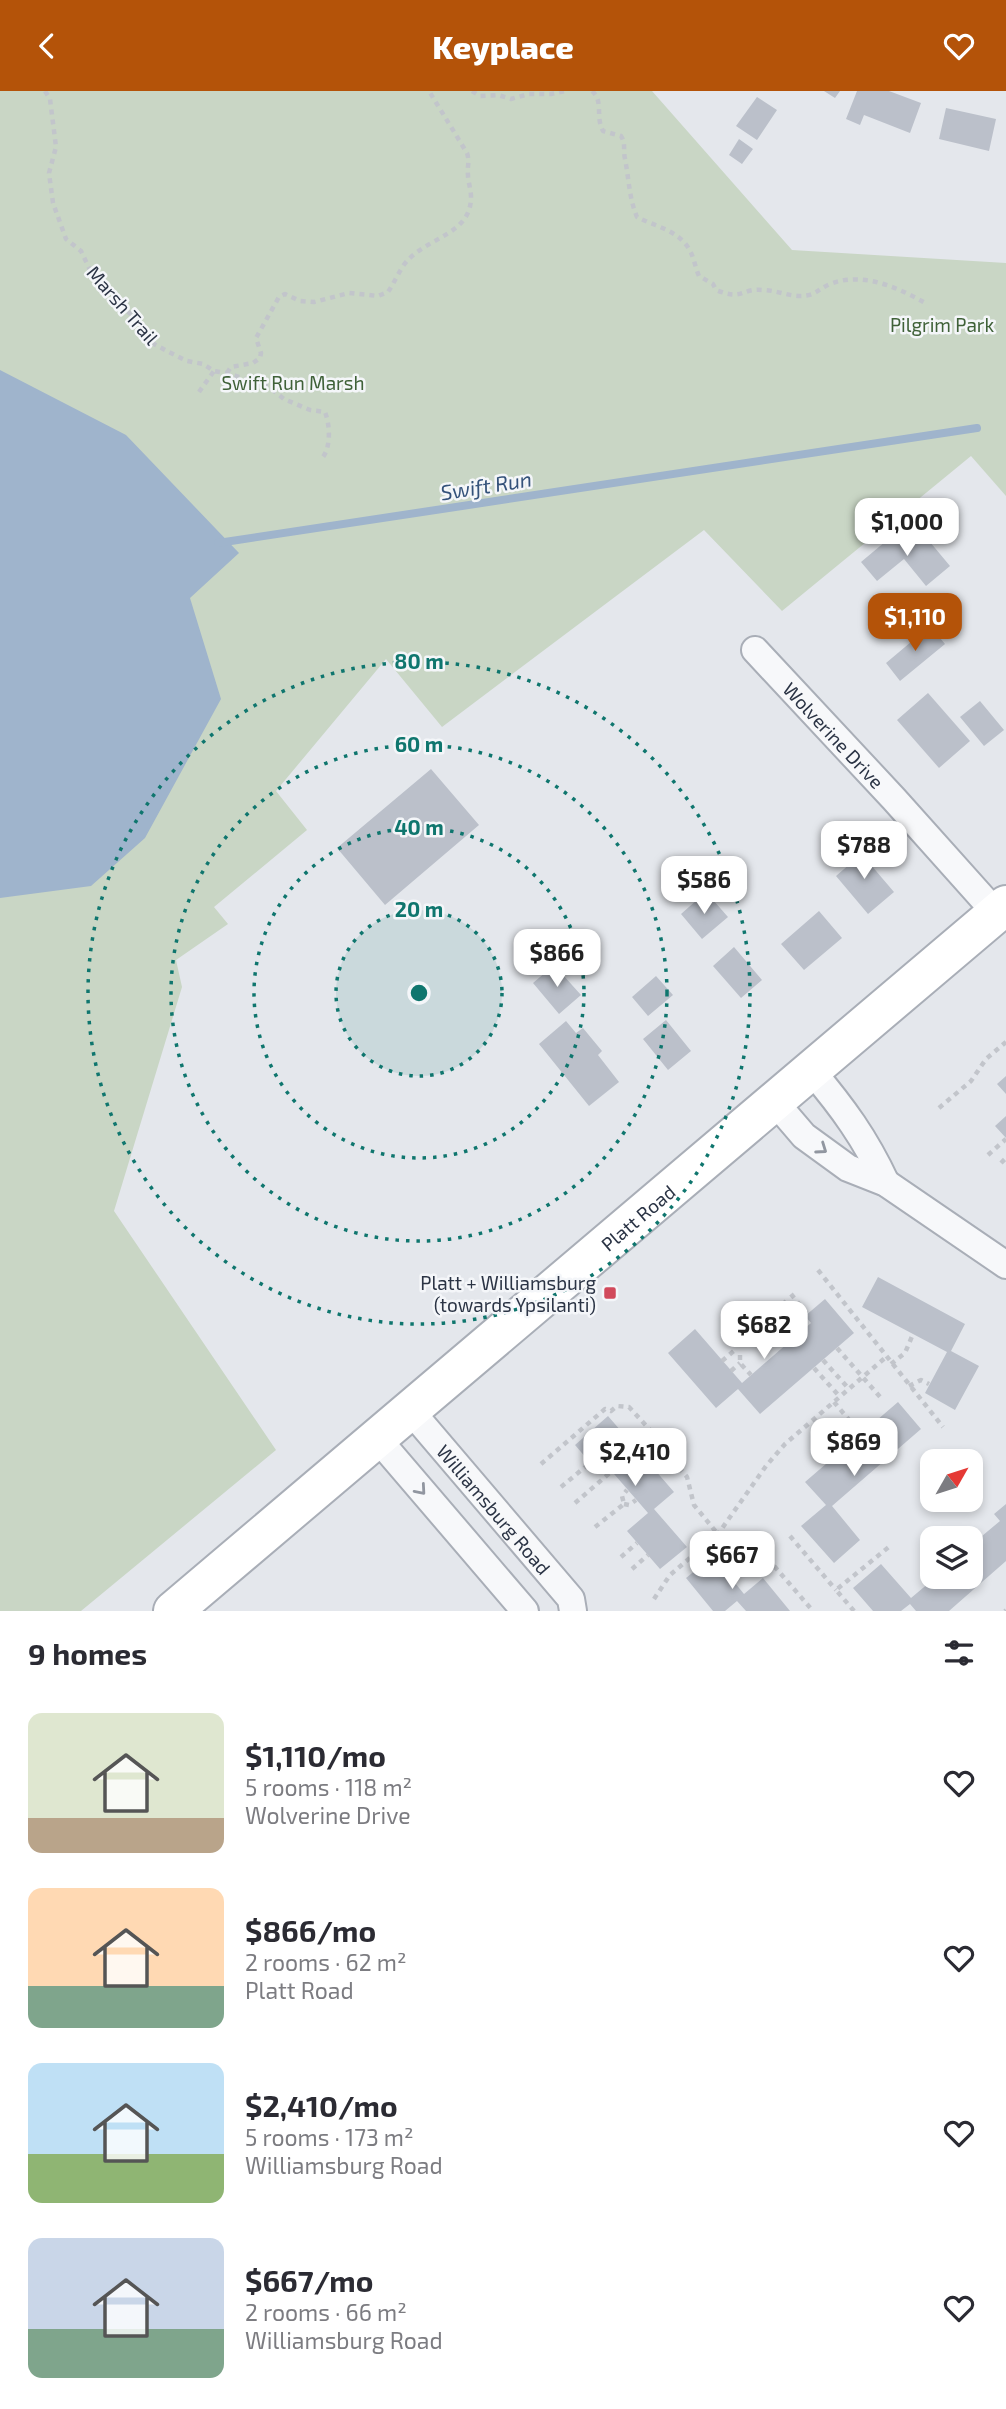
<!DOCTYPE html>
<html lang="en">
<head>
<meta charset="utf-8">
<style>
	body { margin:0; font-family:"Exo 2",sans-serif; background:#f7f7f7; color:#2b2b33; height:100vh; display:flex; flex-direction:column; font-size:26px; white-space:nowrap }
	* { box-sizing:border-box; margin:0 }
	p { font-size:23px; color:#7c7c81 }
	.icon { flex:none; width:38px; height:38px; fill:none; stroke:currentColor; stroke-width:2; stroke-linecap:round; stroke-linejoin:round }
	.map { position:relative; height:1520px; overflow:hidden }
	.details { display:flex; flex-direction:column; background:#fff; flex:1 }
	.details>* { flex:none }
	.needle { width:46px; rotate:51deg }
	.controls { position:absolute; left:920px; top:1358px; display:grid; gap:14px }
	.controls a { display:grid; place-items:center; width:63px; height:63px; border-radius:14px; background:#fff; box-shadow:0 4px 10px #0003; font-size:35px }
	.price { position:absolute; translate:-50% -60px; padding:0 16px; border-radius:14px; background:#fff; color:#222; font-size:23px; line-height:46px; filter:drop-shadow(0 2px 4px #0008) }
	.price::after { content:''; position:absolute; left:50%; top:42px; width:21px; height:16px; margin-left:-10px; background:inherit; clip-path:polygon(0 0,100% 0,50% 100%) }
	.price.current { background:#b45309; color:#fff }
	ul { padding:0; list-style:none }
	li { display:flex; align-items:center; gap:21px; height:175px; padding:0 28px }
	li span { display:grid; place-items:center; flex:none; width:196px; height:140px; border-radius:14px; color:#555 }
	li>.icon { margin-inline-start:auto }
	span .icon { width:84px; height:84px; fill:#fffc; stroke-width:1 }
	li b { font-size:30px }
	h2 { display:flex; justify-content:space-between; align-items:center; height:84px; padding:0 28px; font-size:30px }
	header { display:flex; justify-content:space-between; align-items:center; height:91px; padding:0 28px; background:#b45309; color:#fff; font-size:32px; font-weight:800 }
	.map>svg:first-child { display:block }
</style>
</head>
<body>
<header><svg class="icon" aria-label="back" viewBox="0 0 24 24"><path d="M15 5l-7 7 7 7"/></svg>Keyplace<svg class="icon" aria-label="heart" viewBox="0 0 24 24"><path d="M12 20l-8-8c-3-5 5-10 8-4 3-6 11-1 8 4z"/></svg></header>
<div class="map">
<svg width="1006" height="1520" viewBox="0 0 1006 1520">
	<rect width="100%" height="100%" fill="#e4e7ec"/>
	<path fill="#c9d6c5" d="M0 0H652L792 159 1006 172V405L971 365 782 520 704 439 442 636 386 568 276 700 307 739 214 816 228 833 176 869 182 896 114 1120 276 1359 81 1520H0Z"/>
	<path fill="#9fb4cc" d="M0 279 126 344 239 462 190 507 221 608 145 747 91 795 0 807Z"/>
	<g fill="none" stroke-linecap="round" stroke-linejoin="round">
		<path stroke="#9fb4cc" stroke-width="8" d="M218 452 977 337"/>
	</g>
	<path fill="#bbc0ca" d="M824 0H840L835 7Z
		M857 0H889L921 12 910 42 864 24 860 34 846 28Z
		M757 6 777 19 757 49 736 35Z
		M946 17 996 28 989 60 939 48Z
		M739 48 753 58 742 73 729 64Z
		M920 439 950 475 926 495 904 468 877 490 861 471 898 440 907 450Z
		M930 535 945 553 900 590 886 572Z
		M928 602 970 650 939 677 897 629Z
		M980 610 1004 639 984 655 960 626Z
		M431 678 479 734 385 814 337 757Z
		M853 753 894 801 868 823 836 785 851 772 842 762Z
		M706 801 728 826 702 848 681 823Z
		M819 820 842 847 804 879 781 853Z
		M734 856 762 889 741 907 713 875Z
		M554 874 581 904 559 923 533 892Z
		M656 885 673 904 648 925 632 906Z
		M666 929 691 960 668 979 643 948Z
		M566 930 576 942 583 937 602 960 598 964 619 991 589 1015 539 953Z
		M1006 985V1003L997 993Z
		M1006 1025V1047L995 1035Z
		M878 1186 965 1233 951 1260 979 1275 955 1319 925 1302 947 1261 862 1216Z
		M825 1208 854 1242 760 1323 738 1298 716 1317 668 1262 695 1238 742 1292 811 1232 805 1225Z
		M898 1311 921 1338 832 1415 860 1449 834 1472 801 1435 826 1414 805 1391Z
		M608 1325 674 1401 654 1418 687 1456 660 1478 627 1440 648 1422 601 1368 593 1375 575 1354Z
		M1006 1413V1470L949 1520H916L910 1513 901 1520H873L853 1497 881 1473 911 1507 936 1486H971V1447H967L977 1439 982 1445 1000 1430 994 1423Z
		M713 1465 744 1503 763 1487 790 1520H746L737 1510 725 1520H713L686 1487Z"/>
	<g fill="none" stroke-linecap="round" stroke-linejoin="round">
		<defs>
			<g id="street">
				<path id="s1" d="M755 559 894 708 996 822"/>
				<path d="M811 979C843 1017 865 1047 886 1092"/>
				<path d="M774 1010 804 1045 848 1077 886 1092 1006 1174"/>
				<path id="s2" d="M410 1319 571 1508 573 1520"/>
				<path d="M377 1347 525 1520"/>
			</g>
			<g id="secondary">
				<path id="s3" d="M173 1520 1006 814"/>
			</g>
		</defs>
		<use href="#street" stroke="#a9aeb7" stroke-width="30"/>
		<use href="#secondary" stroke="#a9aeb7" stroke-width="42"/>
		<path stroke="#c2c5cb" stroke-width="4.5" stroke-dasharray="5 5" stroke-linecap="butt" d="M45 0 50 8 56 56 49 82 53 112 66 148 81 160 90 179 121 217 135 225 154 253 167 260 187 270 203 273 214 280 227 282 269 296 284 308 310 319 325 321C330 334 331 355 323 366
			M472 0 480 5 498 4 511 8 529 3H551L565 0
			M592 0C604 10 595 26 603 40L621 45C626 53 623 59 625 68 629 88 629 107 637 126 654 135 678 139 689 158 694 166 695 176 699 185L713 193 716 199C744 210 740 197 763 199 775 199 788 205 800 205 816 205 818 198 830 193 863 180 899 197 927 213
			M227 282 231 276 253 272 260 267 261 262 256 247 279 206 285 203 300 210 314 211 349 202 378 205 388 201C395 191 400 177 408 169 429 146 471 143 471 106 471 98 468 91 468 84 467 75 470 71 467 62L429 0
			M199 301 214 280
			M939 1017 971 990 986 968 1006 951
			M988 1064 1006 1048
			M1001 1072 1006 1067
			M818 1179 943 1336
			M791 1203 807 1223
			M783 1210 806 1237
			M837 1257 881 1307
			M740 1264V1272L751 1284
			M823 1269 849 1298
			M722 1270 735 1259
			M891 1273 905 1262 913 1243
			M814 1277 840 1306
			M731 1280 740 1272
			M909 1295 921 1289 929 1293
			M834 1311 861 1343
			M541 1373 605 1318 611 1320 617 1315 629 1316 664 1354 667 1363 687 1386 694 1414 744 1475 765 1474 775 1476 813 1520
			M561 1396 590 1372
			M575 1412 612 1380
			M624 1413 629 1414 636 1409
			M595 1436 624 1413 622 1405 627 1399
			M790 1445 836 1499
			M621 1466 637 1452
			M632 1478 648 1464
			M654 1508 670 1484 718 1443 766 1375 785 1353 886 1266
			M854 1520 836 1499 890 1455
			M1005 1520 1006 1519"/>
		<use href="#street" stroke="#f7f8fa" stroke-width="26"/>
		<use href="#secondary" stroke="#fff" stroke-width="38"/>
	</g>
	<defs><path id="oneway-chevron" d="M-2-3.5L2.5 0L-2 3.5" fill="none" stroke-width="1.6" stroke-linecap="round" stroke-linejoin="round" transform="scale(1.75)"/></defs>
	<g stroke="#9196a0">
		<use href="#oneway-chevron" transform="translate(822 1058) rotate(35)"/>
		<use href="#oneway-chevron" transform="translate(421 1399) rotate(49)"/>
	</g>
	<circle cx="419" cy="902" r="83" fill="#0f766e" fill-opacity=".12"/>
	<g fill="none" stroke="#0f766e" stroke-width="3.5" stroke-dasharray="3.5 7">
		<circle cx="419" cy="902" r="83"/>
		<circle cx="419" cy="902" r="165"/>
		<circle cx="419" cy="902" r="248"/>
		<circle cx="419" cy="902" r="331"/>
	</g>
	<rect fill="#d1495b" stroke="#f4f6f9" stroke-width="2.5" x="603" y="1195" width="14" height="14" rx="3.5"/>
	<g text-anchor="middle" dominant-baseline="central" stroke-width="5" stroke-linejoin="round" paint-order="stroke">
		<g font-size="19" fill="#2b3445" stroke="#f4f6f9">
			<text transform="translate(123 214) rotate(49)">Marsh Trail</text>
			<text stroke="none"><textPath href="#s1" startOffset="116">Wolverine Drive</textPath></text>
			<text stroke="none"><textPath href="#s3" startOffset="609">Platt Road</textPath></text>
			<text stroke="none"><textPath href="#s2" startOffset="130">Williamsburg Road</textPath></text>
		</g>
		<g font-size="19" fill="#3f6138" stroke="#f4f6f9">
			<text x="942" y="233">Pilgrim Park</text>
			<text x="293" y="291">Swift Run Marsh</text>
		</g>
		<g font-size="19" fill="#2b3445" stroke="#f4f6f9" text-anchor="end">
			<text x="596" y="1191">Platt + Williamsburg<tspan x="596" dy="22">(towards Ypsilanti)</tspan></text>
		</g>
		<g font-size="21" font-style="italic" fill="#34527a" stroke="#f4f6f9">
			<text transform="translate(486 394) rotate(-9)">Swift Run</text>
		</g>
	</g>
	<circle cx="419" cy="902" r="10" fill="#0f766e" stroke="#f4f6f9" stroke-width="3.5"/>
	<g font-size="21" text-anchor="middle" font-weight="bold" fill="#0f766e" stroke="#f4f6f9" stroke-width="5" stroke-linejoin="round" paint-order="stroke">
		<text x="419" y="578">80 m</text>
		<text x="419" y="661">60 m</text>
		<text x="419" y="744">40 m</text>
		<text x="419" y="826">20 m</text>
	</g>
</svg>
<div class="controls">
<a><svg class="needle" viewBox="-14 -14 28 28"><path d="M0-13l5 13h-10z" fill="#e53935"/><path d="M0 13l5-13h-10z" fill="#7c7c81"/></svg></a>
<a><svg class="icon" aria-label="layers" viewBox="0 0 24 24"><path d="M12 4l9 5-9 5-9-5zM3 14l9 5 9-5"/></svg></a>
</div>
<b class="price" style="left:907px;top:467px">$1,000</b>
<b class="price current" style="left:915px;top:562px">$1,110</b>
<b class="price" style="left:864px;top:790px">$788</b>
<b class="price" style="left:704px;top:825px">$586</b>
<b class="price" style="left:557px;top:898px">$866</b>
<b class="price" style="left:764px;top:1270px">$682</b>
<b class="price" style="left:854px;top:1387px">$869</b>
<b class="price" style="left:635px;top:1397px">$2,410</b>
<b class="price" style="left:732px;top:1500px">$667</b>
</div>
<section class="details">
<h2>9 homes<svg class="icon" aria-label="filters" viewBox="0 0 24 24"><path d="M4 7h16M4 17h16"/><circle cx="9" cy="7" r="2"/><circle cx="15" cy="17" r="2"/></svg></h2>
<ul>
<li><span style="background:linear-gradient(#dfe7d0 75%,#b9a48a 0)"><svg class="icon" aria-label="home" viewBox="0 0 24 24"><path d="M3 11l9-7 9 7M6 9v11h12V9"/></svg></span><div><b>$1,110/mo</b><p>5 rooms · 118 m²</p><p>Wolverine Drive</p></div><svg class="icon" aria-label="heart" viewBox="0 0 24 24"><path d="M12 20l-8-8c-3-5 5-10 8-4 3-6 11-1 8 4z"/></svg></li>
<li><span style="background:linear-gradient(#ffd9b3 70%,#7fa58c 0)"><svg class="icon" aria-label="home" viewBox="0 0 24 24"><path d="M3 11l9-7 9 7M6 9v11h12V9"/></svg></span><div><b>$866/mo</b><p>2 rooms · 62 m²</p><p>Platt Road</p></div><svg class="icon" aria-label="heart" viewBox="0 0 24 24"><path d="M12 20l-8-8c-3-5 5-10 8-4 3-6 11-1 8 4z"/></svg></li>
<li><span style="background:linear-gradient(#bfe0f5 65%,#8fb573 0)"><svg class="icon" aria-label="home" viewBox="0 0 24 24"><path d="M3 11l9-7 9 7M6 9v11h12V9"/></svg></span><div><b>$2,410/mo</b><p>5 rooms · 173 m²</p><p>Williamsburg Road</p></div><svg class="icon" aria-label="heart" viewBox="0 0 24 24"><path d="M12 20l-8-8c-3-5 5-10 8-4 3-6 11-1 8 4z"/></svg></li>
<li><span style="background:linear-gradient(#c9d6e8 65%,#7fa58c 0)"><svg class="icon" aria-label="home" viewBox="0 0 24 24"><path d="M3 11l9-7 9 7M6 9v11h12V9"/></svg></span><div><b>$667/mo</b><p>2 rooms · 66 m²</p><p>Williamsburg Road</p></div><svg class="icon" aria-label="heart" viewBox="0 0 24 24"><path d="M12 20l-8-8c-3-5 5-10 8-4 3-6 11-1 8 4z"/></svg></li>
</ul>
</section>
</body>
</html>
